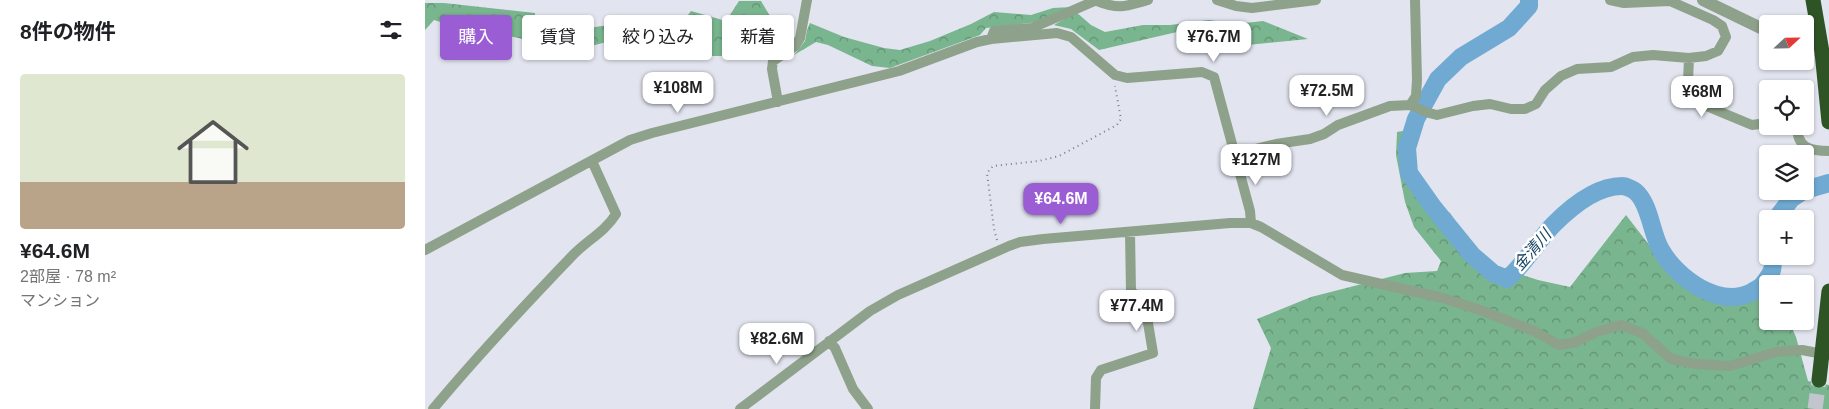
<!DOCTYPE html>
<html lang="ja">
<head>
<meta charset="utf-8">
<style>
	body { margin:0; font-family:Helvetica,"Noto Sans JP",sans-serif; background:#f2f2f2; color:#202124; height:100vh; display:flex; flex-direction:column; font-size:19px; white-space:nowrap }
	* { box-sizing:border-box; margin:0 }
	p { font-size:16px; color:#757577 }
	.icon { flex:none; width:28px; height:28px; fill:none; stroke:currentColor; stroke-width:2; stroke-linecap:round; stroke-linejoin:round }
	.map { position:relative; flex:1; overflow:hidden }
	.sheet { display:flex; flex-direction:column; background:#fff; width:425px }
	.sheet>* { flex:none }
	.hud { position:absolute; left:15px; top:15px; width:475px; height:45px; display:flex; gap:10px }
	.needle { width:32px; rotate:68deg }
	.buttons { position:absolute; left:1334px; top:15px; display:grid; gap:10px }
	.buttons a { display:grid; place-items:center; width:55px; height:55px; border-radius:5px; background:#fff; box-shadow:0 1px 4px #0004; font-size:25px }
	.price { position:absolute; translate:-50% -42px; padding:0 11px; border-radius:10px; background:#fff; color:#222; font-size:16px; line-height:32px; filter:drop-shadow(0 1px 2px #0008) }
	.price::after { content:''; position:absolute; left:50%; top:30px; width:15px; height:11px; margin-left:-8px; background:inherit; clip-path:polygon(0 0,100% 0,50% 100%) }
	.price.active { background:#9a5dd4; color:#fff }
	ul { padding:0; list-style:none }
	li { display:grid; align-content:center; gap:10px; height:265px; padding:0 20px }
	li+li { border-top:1px solid #e0e0e0 }
	li span { display:grid; place-items:center; height:155px; border-radius:5px; color:#555 }
	li>.icon { margin-inline-start:auto }
	span .icon { width:90px; height:90px; fill:#fffc; stroke-width:1 }
	li b { font-size:21px }
	h2 { display:flex; justify-content:space-between; align-items:center; height:60px; padding:0 20px; font-size:21px }
	.pill { padding:0 18px; border-radius:5px; background:#fff; box-shadow:0 1px 4px #0004; font-size:18px; line-height:45px }
	.pill.active { background:#9a5dd4; color:#fff }
	main { display:flex; flex:1; min-height:0 }
	.map>svg:first-child { display:block }
</style>
</head>
<body>
<main>
<section class="sheet">
<h2>8件の物件<svg class="icon" aria-label="filters" viewBox="0 0 24 24"><path d="M4 7h16M4 17h16"/><circle cx="9" cy="7" r="2"/><circle cx="15" cy="17" r="2"/></svg></h2>
<ul>
<li><span style="background:linear-gradient(#dfe7d0 70%,#b9a48a 0)"><svg class="icon" aria-label="home" viewBox="0 0 24 24"><path d="M3 11l9-7 9 7M6 9v11h12V9"/></svg></span><div><b>¥64.6M</b><p>2部屋 · 78 m²</p><p>マンション</p></div></li>
</ul>
</section>
<div class="map">
<svg width="1404" height="409" viewBox="0 0 1404 409">
	<defs>
		<pattern id="forest-crowns" width="20" height="18" patternUnits="userSpaceOnUse" patternTransform="scale(1.25)"><rect width="20" height="18" fill="#79b58e"/><path d="M2 6a3 3 0 1 1 6 0M12 15a3 3 0 1 1 6 0" fill="none" stroke="#629273"/></pattern>
	</defs>
	<rect width="100%" height="100%" fill="#e2e4ef"/>
	<path fill="url(#forest-crowns)" d="M314 1H336L345 16 347 48 340 43 337 34 297 56H279L238 39 217 33 170 45 136 51 94 38 29 26 9 20 0 30V3H19L110 13 111 28 143 31 177 26 207 24 255 25 266 11 301 21Z
		M647 7 614 22 561 28 555 35 465 68 447 66 403 45 391 42 369 55 380 41 382 30 385 23 419 37 459 48 475 50 505 41 546 24 569 12 606 15 628 8Z
		M651 12 666 25 680 32 718 25H745L784 20 811 24 838 21 883 39 803 47 752 32 674 50 646 29 629 25Z
		M978 131 980 173 992 193 1025 213 1043 240 1073 267 1113 280 1145 287 1201 215 1235 259 1267 291 1298 303 1325 300 1355 269V284H1342V321H1364L1371 337 1383 381 1404 385V409H828L846 348 832 319 886 297 980 273 1012 271 1016 261 989 227 980 202 971 155 972 132Z"/>
	<g fill="none" stroke-linecap="round" stroke-linejoin="round">
		<path stroke="#70aad2" stroke-width="18" d="M1104 0V6L1084 28 1036 57 1013 79 991 119 982 148 984 173 1008 207 1047 255 1068 273 1082 279C1101 263 1112 241 1129 224 1146 207 1172 186 1197 186 1201 186 1210 190 1213 194 1225 207 1227 235 1236 250 1252 278 1294 309 1327 292 1331 289 1336 288 1339 283 1348 271 1348 271 1348 256
			M1380 190 1404 183
			M1351 219 1366 199 1378 191"/>
		<path stroke="#c3c5ce" stroke-width="12" stroke-dasharray="12 6" stroke-linecap="butt" d="M1380 48 1404 59"/>
		<path stroke="#c3c5ce" stroke-width="15" stroke-dasharray="15 8" stroke-linecap="butt" d="M1390 409 1394 380"/>
		<path stroke="#7d7e85" stroke-width="2" stroke-dasharray="1 4" stroke-linecap="butt" d="M572 240 569 229 562 173 568 166 614 161 634 156 692 125 696 119 690 86"/>
		<path stroke="#8ea18a" stroke-width="10" d="M792 0 811 6 827 8 891 0
			M672 1C695 10 701 6 723 0
			M566 39 569 31 607 28 672 0
			M1264 58 1263 82 1265 96 1274 103 1327 125 1342 123
			M353 102 347 69 348 61 370 46 375 38 382 0
			M985 105 991 96 992 80 990 0
			M1372 126C1372 148 1385 151 1404 151
			M810 154 851 144 885 139 899 134 913 125 965 106 985 105 1004 113 1012 115 1048 106 1065 104 1086 109H1100L1111 104 1120 90 1136 76 1152 69 1186 67 1208 57 1228 55 1264 58 1281 56 1293 51 1301 37 1297 26 1288 20 1245 1 1199 3 1185 0
			M0 250 205 140 227 133 474 71 552 42 566 39 632 33 646 37 690 75 702 78 777 72 789 77 825 211 826 223
			M404 341 410 348 428 389 443 409
			M8 409C52 356 99 306 147 256 161 241 180 232 191 214L167 161
			M315 409 445 311 473 295 584 246 595 242 618 239 805 223H826L836 227 917 275 1018 298 1055 310 1109 331 1134 345 1151 342 1171 332 1196 325 1217 333 1246 359 1271 364 1305 366 1351 352 1377 350 1403 355
			M670 409 671 378 676 370 728 353 719 299 706 292 705 232"/>
		<path stroke="#8ea18a" stroke-width="12" d="M1278 0 1342 31"/>
		<path stroke="#2e5325" stroke-width="15" d="M1388 0 1397 52 1404 122"/>
		<path stroke="#2e5325" stroke-width="15" d="M1394 380 1404 291"/>
	</g>
	<g text-anchor="middle" dominant-baseline="central" stroke-width="5" stroke-linejoin="round" paint-order="stroke">
		<g font-size="16" font-style="italic" fill="#164460" stroke="#fff">
			<text transform="translate(1107 250) rotate(-49)">金清川</text>
		</g>
	</g>
</svg>
<div class="buttons">
<a><svg class="needle" viewBox="-14 -14 28 28"><path d="M0-13l5 13h-10z" fill="#e53935"/><path d="M0 13l5-13h-10z" fill="#757577"/></svg></a>
<a><svg class="icon" aria-label="locate" viewBox="0 0 24 24"><circle cx="12" cy="12" r="6"/><path d="M12 2v4M12 18v4M2 12h4M18 12h4"/></svg></a>
<a><svg class="icon" aria-label="layers" viewBox="0 0 24 24"><path d="M12 4l9 5-9 5-9-5zM3 14l9 5 9-5"/></svg></a>
<a>+</a>
<a>−</a>
</div>
<b class="price" style="left:789px;top:63px">¥76.7M</b>
<b class="price" style="left:253px;top:114px">¥108M</b>
<b class="price" style="left:902px;top:117px">¥72.5M</b>
<b class="price" style="left:1277px;top:118px">¥68M</b>
<b class="price" style="left:831px;top:186px">¥127M</b>
<b class="price active" style="left:636px;top:225px">¥64.6M</b>
<b class="price" style="left:712px;top:332px">¥77.4M</b>
<b class="price" style="left:352px;top:365px">¥82.6M</b>
<div class="hud">
<a class="pill active">購入</a>
<a class="pill">賃貸</a>
<a class="pill">絞り込み</a>
<a class="pill">新着</a>
</div>
</div>
</main>
</body>
</html>
